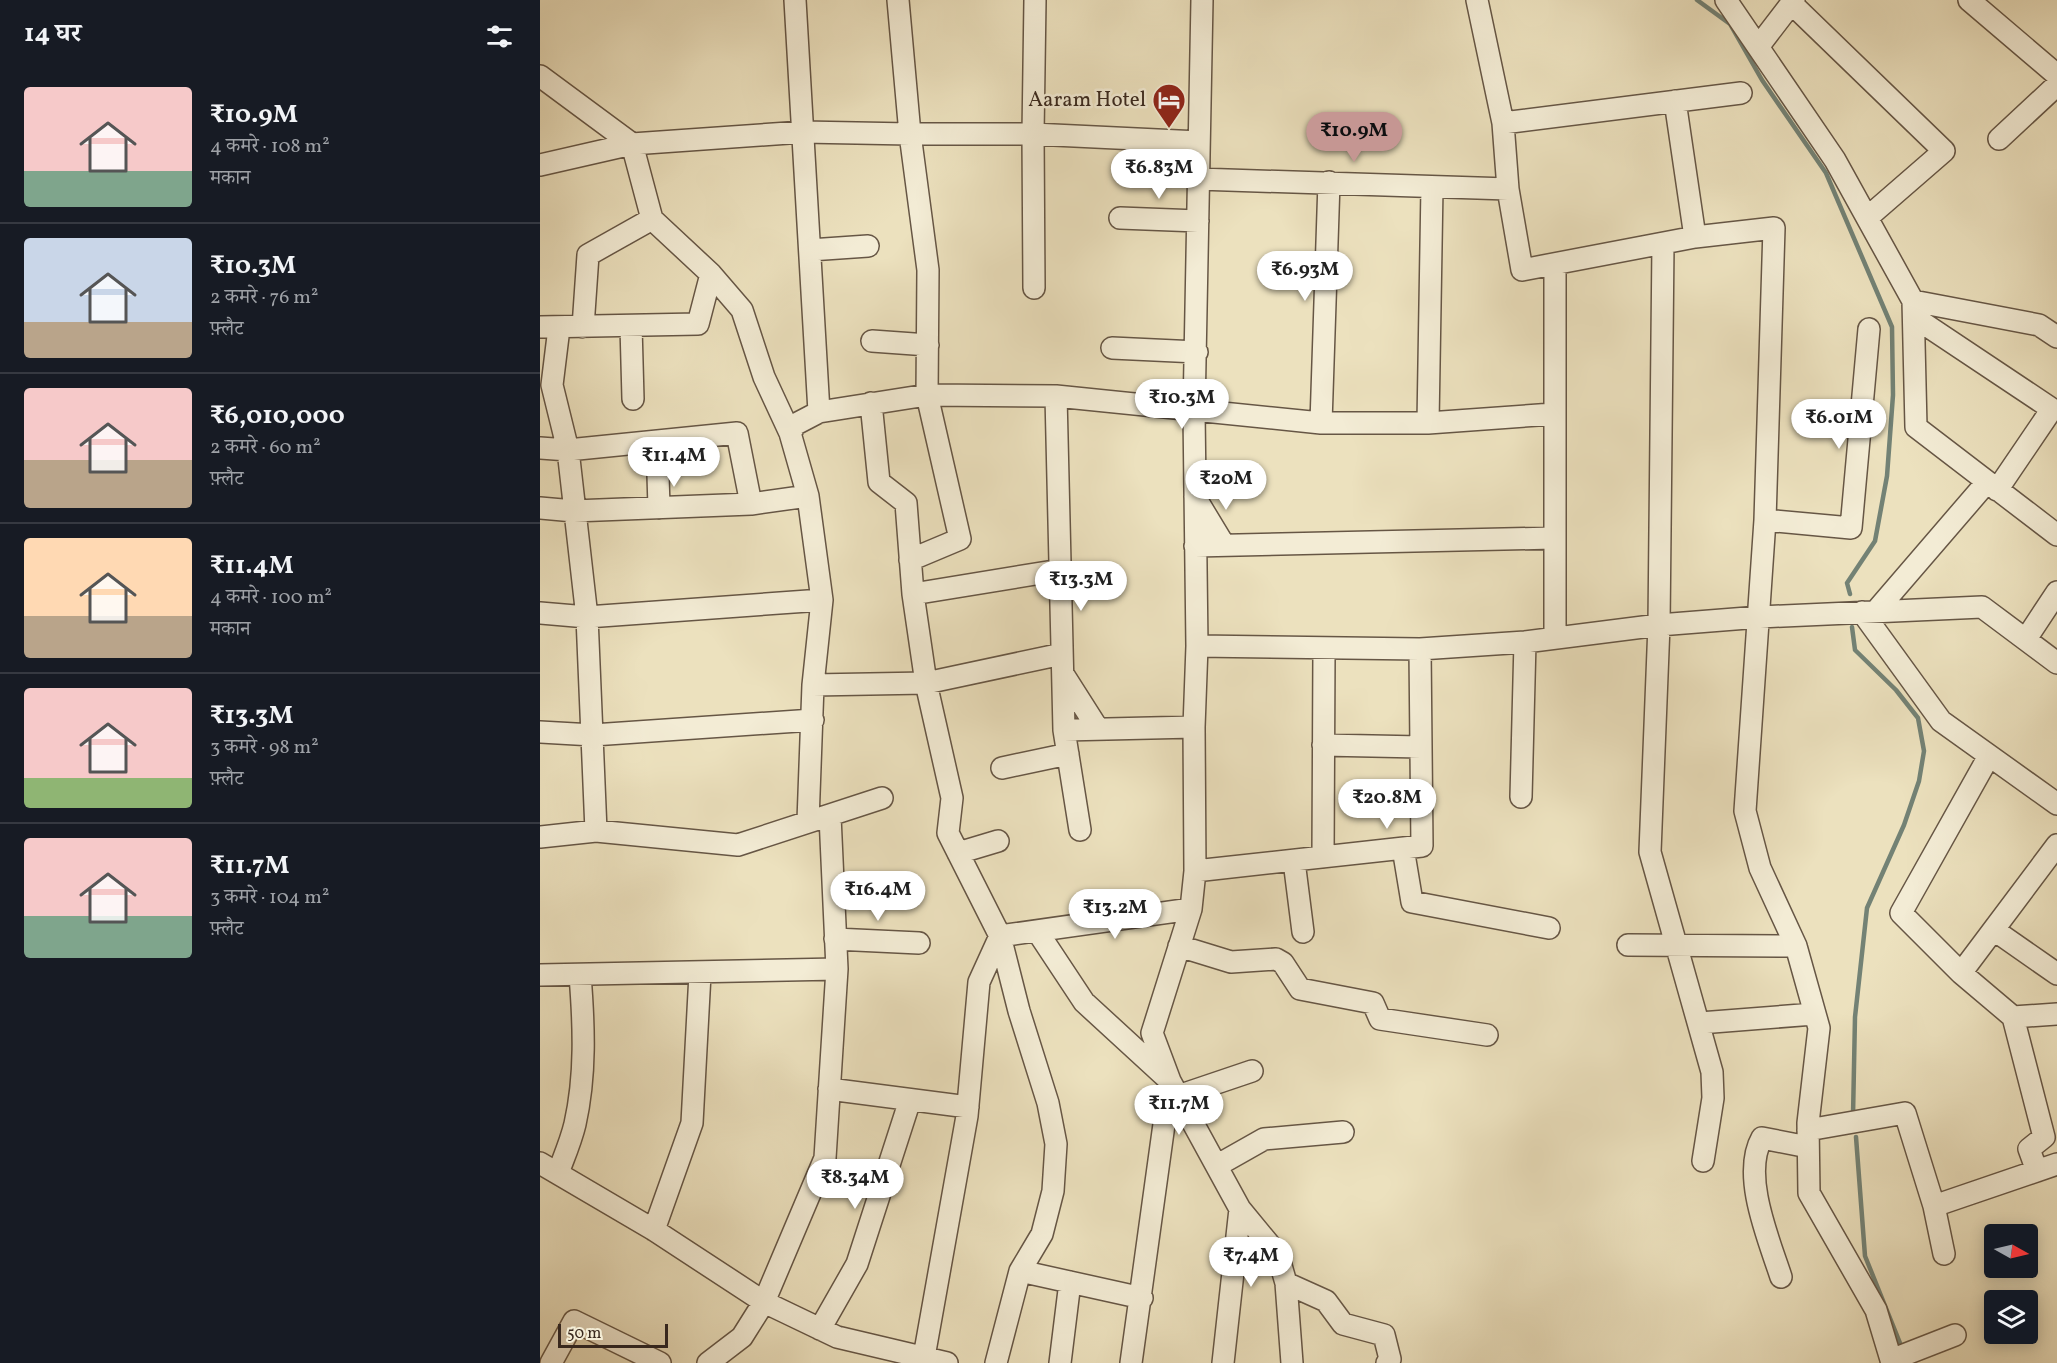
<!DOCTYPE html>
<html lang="hi">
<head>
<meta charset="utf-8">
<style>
	body { margin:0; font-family:Vollkorn,"Noto Serif Devanagari",serif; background:#20242c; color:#f1f3f6; height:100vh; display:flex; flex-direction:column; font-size:22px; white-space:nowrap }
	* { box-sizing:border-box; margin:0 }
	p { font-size:20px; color:#9ea1a6 }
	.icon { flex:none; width:33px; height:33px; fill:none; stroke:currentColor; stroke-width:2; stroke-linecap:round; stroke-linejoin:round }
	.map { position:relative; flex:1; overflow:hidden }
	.sheet { display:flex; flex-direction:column; background:#171b24; width:540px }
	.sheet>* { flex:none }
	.needle { width:39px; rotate:98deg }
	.buttons { position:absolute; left:1444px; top:1224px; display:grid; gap:12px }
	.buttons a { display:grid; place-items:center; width:54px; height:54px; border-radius:6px; background:#171b24; box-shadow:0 3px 15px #0003; font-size:30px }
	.scale { position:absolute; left:18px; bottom:15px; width:110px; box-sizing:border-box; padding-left:6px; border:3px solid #39281d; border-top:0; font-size:16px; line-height:21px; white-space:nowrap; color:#39281d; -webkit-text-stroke:4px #f3ecd5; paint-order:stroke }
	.price { position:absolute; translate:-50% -51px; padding:0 14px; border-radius:21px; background:#fff; color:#222; font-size:20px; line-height:39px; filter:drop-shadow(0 2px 3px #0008) }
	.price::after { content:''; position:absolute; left:50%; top:36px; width:18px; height:14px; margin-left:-9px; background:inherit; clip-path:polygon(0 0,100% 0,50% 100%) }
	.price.selected { background:#c59692; color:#111 }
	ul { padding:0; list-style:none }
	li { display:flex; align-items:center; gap:18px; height:150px; padding:0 24px }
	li+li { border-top:2px solid #363941 }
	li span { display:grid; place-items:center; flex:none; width:168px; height:120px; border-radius:6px; color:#555 }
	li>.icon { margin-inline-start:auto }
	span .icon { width:72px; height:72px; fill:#fffc; stroke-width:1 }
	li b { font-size:26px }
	h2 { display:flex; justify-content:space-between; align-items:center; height:72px; padding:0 24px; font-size:26px }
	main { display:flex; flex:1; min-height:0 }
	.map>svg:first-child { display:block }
</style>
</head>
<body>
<main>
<section class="sheet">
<h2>14 घर<svg class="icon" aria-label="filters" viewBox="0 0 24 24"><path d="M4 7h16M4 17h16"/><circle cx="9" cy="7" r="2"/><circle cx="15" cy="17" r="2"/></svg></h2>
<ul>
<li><span style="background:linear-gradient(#f6c9c9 70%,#7fa58c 0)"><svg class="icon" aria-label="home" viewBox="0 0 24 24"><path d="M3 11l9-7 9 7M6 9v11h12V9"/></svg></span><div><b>₹10.9M</b><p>4 कमरे · 108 m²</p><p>मकान</p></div></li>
<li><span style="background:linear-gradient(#c9d6e8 70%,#b9a48a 0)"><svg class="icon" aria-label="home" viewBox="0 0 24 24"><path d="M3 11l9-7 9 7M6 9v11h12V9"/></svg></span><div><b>₹10.3M</b><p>2 कमरे · 76 m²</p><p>फ़्लैट</p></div></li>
<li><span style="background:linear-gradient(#f6c9c9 60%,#b9a48a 0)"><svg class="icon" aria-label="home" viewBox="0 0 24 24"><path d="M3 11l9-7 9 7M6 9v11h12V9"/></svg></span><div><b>₹6,010,000</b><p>2 कमरे · 60 m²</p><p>फ़्लैट</p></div></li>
<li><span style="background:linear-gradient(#ffd9b3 65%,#b9a48a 0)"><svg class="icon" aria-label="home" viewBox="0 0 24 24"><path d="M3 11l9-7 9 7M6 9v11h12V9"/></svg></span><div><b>₹11.4M</b><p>4 कमरे · 100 m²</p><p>मकान</p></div></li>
<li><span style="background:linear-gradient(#f6c9c9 75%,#8fb573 0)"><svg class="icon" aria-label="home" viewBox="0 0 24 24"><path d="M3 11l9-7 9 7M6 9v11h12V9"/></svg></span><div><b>₹13.3M</b><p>3 कमरे · 98 m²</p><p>फ़्लैट</p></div></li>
<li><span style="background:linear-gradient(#f6c9c9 65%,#7fa58c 0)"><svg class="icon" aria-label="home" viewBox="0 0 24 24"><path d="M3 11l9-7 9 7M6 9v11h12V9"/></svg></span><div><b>₹11.7M</b><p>3 कमरे · 104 m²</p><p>फ़्लैट</p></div></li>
</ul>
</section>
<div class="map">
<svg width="1517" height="1363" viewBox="0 0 1517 1363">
	<rect width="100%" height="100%" fill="#ece1be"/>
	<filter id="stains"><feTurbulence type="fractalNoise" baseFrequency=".00333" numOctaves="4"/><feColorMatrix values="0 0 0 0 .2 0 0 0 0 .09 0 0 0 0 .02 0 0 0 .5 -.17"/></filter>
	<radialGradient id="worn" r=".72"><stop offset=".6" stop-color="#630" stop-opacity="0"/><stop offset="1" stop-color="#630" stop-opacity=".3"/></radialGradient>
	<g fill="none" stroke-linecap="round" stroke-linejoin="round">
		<path stroke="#738275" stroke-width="4.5" d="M1157 0 1190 24 1222 80 1286 173 1352 327 1353 395 1347 476 1335 541 1307 583 1310 594
			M1312 627 1315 650 1356 690 1378 718 1384 751 1379 781 1364 825 1327 908 1315 1017 1313 1116
			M1316 1137 1325 1256 1362 1348"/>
		<defs>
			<path id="minor" d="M255 0 279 412
				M937 0 963 123 968 189 982 270 1155 237 1234 228 1225 520 1205 811 1220 868 1256 946 1279 1028 1268 1123 1269 1193 1336 1310 1352 1363
				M1186 0 1295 160 1373 301 1499 325 1517 337
				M1429 0 1517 75
				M1251 3 1404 151 1328 217
				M1218 47 1254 0
				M0 76 92 144 112 219 171 274 202 310 224 377 250 433 268 496 282 600 273 685 268 821
				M1135 101 1155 237
				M963 123 1201 93
				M1459 139 1517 85
				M0 165 92 144 263 132 370 134 358 0
				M658 179 968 189
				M580 218 658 221
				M1123 244 1119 625 1110 852 1172 1072 1173 1098 1163 1161
				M270 250 328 246
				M494 288 493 134 495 0
				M1373 301 1376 427 1517 535
				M1374 317 1512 409 1457 490
				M91 326 93 399
				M0 327 158 324 171 274
				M43 327 48 255 112 219
				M19 328 12 385 28 450 47 617 56 831
				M332 341 388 345
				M572 348 657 352
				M516 396 524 730 540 830
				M331 403 339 482 366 503 373 594 386 683 412 798 408 833 460 936 479 1011 508 1103 516 1144 513 1191 502 1234 480 1271 456 1363
				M781 423 789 182
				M888 423 892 187
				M250 433 256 424 279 412 387 395 516 396 781 423H888L1013 414
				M117 441 119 508
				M0 448 28 450 197 433 211 504
				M655 497 684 545
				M0 508 34 511 211 504 268 496
				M1225 520 1311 528 1329 329
				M655 546 1013 538
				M370 560 420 539 387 395 388 270 370 134H493L659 142
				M373 594 520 570
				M1336 611 1447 482
				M1322 612 1401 721 1517 804
				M0 613 47 617 282 600
				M1015 636V265
				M1486 639 1517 592
				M657 646 880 649 985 642 1119 625 1220 617 1442 607 1517 663
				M523 674 558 729
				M273 685 386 683 522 654
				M524 730 654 727
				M0 732 53 735 273 720
				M783 745 881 747
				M1449 756 1361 913 1421 973 1473 1017
				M462 768 528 754
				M981 797 985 642
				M0 837 56 831 198 845 342 798
				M863 848 872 902 1009 928
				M418 853 458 841
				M783 857 784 650
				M754 861 763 932
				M655 871 882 846 880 649
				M1454 930 1517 974
				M497 931 544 1002 630 1081 700 1209 738 1255 746 1283 752 1363
				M295 939 379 943
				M1088 945 1256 946
				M639 946 691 962 736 959 743 963 760 989 833 1003 840 1019 947 1035
				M1421 973 1517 845
				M0 975 297 969
				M1160 1023 1274 1014
				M289 1089 428 1107
				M638 1096 712 1071
				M1268 1130 1365 1113 1394 1206 1404 1254
				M0 1163 114 1230 224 1302 297 1337 407 1363
				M678 1165 724 1139 803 1132
				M1497 1171 1489 1149 1504 1137 1473 1017 1517 1014
				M18 1173C24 1157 31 1141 35 1124 46 1075 44 1025 40 975
				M1394 1206 1517 1164
				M114 1230 152 1123 160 974
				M480 1271 602 1298
				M1241 1277C1229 1240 1201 1175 1222 1138L1268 1147
				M746 1283 786 1301 803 1324 844 1335 850 1359 847 1363
				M280 1329 317 1264 370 1100
				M384 1357 427 1116 439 982 460 936 651 909
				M1351 1360 1415 1335
				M11 1363 34 1321 120 1363
				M168 1363 202 1337 224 1302 285 1158 297 969 290 816
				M520 1363 530 1282
				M591 1363 630 1081 612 1033 651 909 655 871 654 727 657 646 654 412 662 0
				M683 1363 700 1209"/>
		</defs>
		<use href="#minor" stroke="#665645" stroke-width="24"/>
		<use href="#minor" stroke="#f3ecd5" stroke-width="21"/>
	</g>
	<defs>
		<symbol id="hotel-pin" viewBox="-11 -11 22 30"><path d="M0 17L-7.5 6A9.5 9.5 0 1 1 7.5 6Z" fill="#8f2418" stroke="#f3ecd5"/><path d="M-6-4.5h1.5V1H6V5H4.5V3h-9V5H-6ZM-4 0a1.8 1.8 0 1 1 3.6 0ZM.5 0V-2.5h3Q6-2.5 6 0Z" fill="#fff"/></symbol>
	</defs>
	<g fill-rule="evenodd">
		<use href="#hotel-pin" x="610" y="81" width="38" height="52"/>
	</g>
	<g text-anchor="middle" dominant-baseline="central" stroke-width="5" stroke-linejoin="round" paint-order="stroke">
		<g font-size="21" fill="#39281d" stroke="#f3ecd5" text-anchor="end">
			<text x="606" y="100">Aaram Hotel</text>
		</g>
	</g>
	<rect width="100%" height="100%" filter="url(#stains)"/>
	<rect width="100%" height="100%" fill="url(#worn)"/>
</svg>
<div class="buttons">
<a><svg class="needle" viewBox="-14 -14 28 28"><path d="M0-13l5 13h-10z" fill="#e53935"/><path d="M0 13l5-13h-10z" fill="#9ea1a6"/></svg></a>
<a><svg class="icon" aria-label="layers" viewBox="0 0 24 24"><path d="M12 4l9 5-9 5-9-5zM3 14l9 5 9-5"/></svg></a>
</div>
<div class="scale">50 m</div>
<b class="price selected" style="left:814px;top:163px">₹10.9M</b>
<b class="price" style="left:619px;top:200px">₹6.83M</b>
<b class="price" style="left:765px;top:302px">₹6.93M</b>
<b class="price" style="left:642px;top:430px">₹10.3M</b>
<b class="price" style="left:1299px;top:450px">₹6.01M</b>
<b class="price" style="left:134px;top:488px">₹11.4M</b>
<b class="price" style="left:686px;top:511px">₹20M</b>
<b class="price" style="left:541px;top:612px">₹13.3M</b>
<b class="price" style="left:847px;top:830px">₹20.8M</b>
<b class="price" style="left:338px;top:922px">₹16.4M</b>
<b class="price" style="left:575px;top:940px">₹13.2M</b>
<b class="price" style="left:639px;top:1136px">₹11.7M</b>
<b class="price" style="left:315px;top:1210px">₹8.34M</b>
<b class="price" style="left:711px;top:1288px">₹7.4M</b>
</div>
</main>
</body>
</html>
